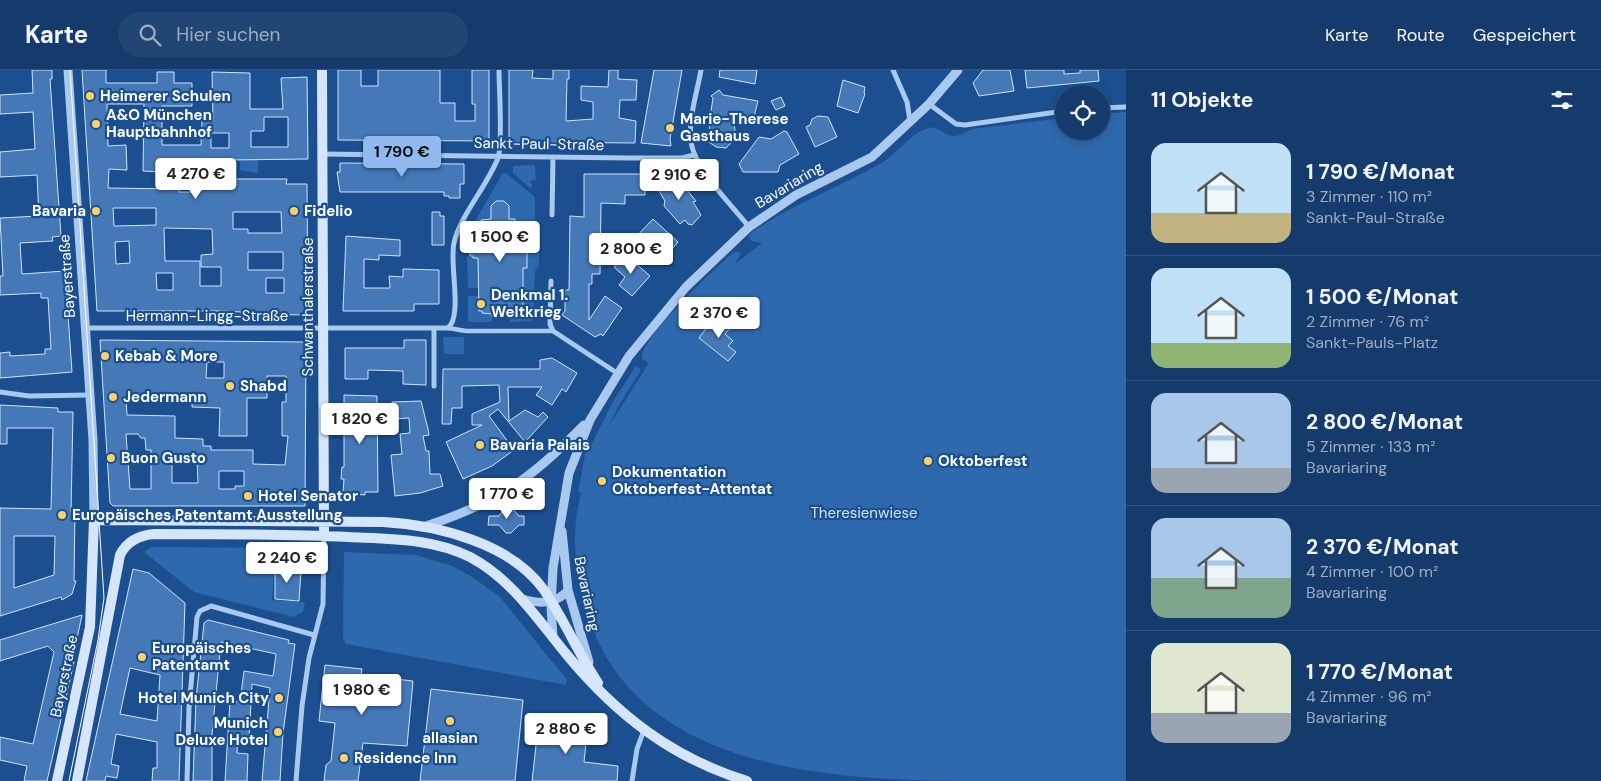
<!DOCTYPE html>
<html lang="de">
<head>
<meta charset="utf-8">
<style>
	body { margin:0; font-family:"DM Sans",sans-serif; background:#214673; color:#f1f3f6; height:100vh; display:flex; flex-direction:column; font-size:19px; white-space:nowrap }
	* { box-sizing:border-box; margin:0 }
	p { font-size:16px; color:#9dadc1 }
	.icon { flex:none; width:28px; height:28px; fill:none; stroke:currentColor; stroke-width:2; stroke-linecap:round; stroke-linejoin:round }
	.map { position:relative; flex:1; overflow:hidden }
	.drawer { display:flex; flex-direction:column; background:#143b6b; width:475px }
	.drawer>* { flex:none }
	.controls { position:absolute; left:1055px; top:15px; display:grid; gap:10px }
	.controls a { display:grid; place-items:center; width:55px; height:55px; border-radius:50%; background:#143b6b; box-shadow:0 2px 12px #0003,0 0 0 1px #33557e; font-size:25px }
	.price { position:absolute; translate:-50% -42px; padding:0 11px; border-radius:5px; background:#fff; color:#222; font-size:16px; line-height:32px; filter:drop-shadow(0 1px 2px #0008) }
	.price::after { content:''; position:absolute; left:50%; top:30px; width:15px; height:11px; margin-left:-8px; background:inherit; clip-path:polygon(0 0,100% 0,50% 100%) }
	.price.current { background:#90b9f0; color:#111 }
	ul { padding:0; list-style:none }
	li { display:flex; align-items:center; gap:15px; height:125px; padding:0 25px }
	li+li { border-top:1px solid #33557e }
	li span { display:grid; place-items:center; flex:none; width:140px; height:100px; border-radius:15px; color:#555 }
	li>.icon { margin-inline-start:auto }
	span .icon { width:60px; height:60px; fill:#fffc; stroke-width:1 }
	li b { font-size:21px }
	h2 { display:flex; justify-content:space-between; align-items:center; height:60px; padding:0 25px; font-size:21px }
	header { display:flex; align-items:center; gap:30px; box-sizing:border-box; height:70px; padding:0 25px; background:#143b6b; border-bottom:1px solid #33557e }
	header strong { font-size:24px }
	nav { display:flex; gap:28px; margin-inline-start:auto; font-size:18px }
	.search { width:350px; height:45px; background:#214673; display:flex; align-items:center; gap:12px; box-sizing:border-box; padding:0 18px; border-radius:28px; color:#9dadc1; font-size:19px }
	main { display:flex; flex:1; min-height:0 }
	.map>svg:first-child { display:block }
</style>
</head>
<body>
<header>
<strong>Karte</strong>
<div class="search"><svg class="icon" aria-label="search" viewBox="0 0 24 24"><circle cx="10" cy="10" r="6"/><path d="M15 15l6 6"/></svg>Hier suchen</div>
<nav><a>Karte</a><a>Route</a><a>Gespeichert</a></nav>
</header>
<main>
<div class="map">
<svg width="1126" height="711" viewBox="0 0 1126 711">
	<rect width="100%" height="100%" fill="#1b4f8f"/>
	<path fill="#2e69ad" d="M1126 42V711C1079 711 1033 711 986 711 848 711 641 707 589 548 575 507 570 464 581 423L578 422 587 374 591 375 614 330 636 296 641 300 619 335 595 385 609 356 649 293 642 289C639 269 713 201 729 186L736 182 741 183 735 194 762 173 751 171 749 166 752 162C793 134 838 118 880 94 896 85 907 67 925 59 935 55 941 61 949 65 957 69 966 61 973 59L1064 48V61H1101V44Z
		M240 90H258V103L240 100Z
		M535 95 536 111 533 109 530 112 533 115 530 118 513 103V96Z
		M503 103H506L535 127V159L539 165V195L535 201 533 251 510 252V243L513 241 520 243V198H527V165H520L519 155 509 149V136L504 131H496L491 136V149L481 150V158L473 163 472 161V156Z
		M467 186 481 188 479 218H468Z
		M468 226H479V241L482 243H492V252H468Z
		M443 267H464V284H444Z
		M151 477 280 478 303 482 306 497 274 496 272 530 305 532 303 541 294 547 194 522 144 482Z
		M344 482 416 485 452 496 471 506 500 527 567 610 566 615 346 574 343 568Z"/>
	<path fill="#4478b7" stroke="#cfe3fa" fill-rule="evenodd" d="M32 0H52V9H50L61 166 52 167 53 171 20 173 22 204 65 201 72 302 0 308V283L10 282V286L45 284V279H51L48 228H41V223L0 225V206H3L0 148 39 146 37 105 0 107V82L35 79 33 42 0 44V25L33 23Z
		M82 0H106V13H157V2H174V13H192V36H162V75H201L202 51H213L212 2 250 3V39H283L281 8 307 7 308 89 228 90V109H287L286 114H307L308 245 241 244V242L221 241H97ZM107 34H144L143 101 160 102 161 97H193V122H179V119L108 118 109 99 127 100 126 75 108 76ZM264 47H288V77H251V61H264ZM211 63H229V78H211ZM113 138H156V155L114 156ZM233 142H281L282 163H248V159H233ZM164 158 212 159 213 184 201 185V197H221V216H200V191H165ZM129 171 130 193 116 194 115 172ZM248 182H283V200H248ZM156 203H173V220H157ZM266 208H284V223H266Z
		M338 0H361V16H378V0H440V33H455V51H475V34H472V0H489V71L338 70Z
		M509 0H533L532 8 553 9V0H569V9H567L566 51 593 49V32L581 30V16L608 17 609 0H618V9L637 10 636 30H620L619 48 636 51 635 73 509 72Z
		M654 0H682L670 69 671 76 641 73Z
		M720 0H757L755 14 719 7Z
		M983 0H1010L1014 21 979 26 973 13Z
		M1025 0H1064V4L1080 3V0H1098L1099 11 1027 18Z
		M843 10 865 17 864 23 865 24 858 43 837 36Z
		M719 20 723 25 758 31 754 47 736 43 734 54 736 67 733 68V71L726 78 716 77 709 72 711 68 709 54 713 28 711 26Z
		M781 27 785 36 776 40 771 31Z
		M818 46 828 47 837 67 815 77 806 57 810 55 812 49Z
		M784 61 787 62 799 84 780 95 778 102H743L739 94 759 67 771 69Z
		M340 93 464 94V114H460V128H449V126H444V122H340L337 102H340Z
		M584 104H646L645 125H625V134L601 133 600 204H592V214H589V250L605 226 622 238 603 266 601 264 595 267 562 245 565 241V220H569L570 146 584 147Z
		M667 107 677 108 696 131 693 132 701 145 692 155 688 154 685 150 680 154 664 136 665 131 659 121 663 109Z
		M496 131H504L509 136V149H515V153L519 155 520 165H527V198H523V241H520V243H510V246L492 247V244L482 243V241H479L478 188H473V186H470V167L476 158H481V150L491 149V136Z
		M432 142H440V146H444V175H432Z
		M653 149 678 172 660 193 634 169Z
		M346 166 400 170V186L379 185V190L364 189V218H390L389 206 403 207V199L439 200V234H414V241H343Z
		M625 184 650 206 632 226 619 215 625 207 614 197Z
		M727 247 734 253 725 264 733 271 728 276 736 282 728 291 699 268 711 252 718 258Z
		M100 270 306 272 305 436H113L110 433ZM207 292H224V308H206ZM267 306H286V332H282V366H288L285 395 253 394V380H211V376H203V369L175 368V346L127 345 126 328H177V325H192V337L220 338 219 366H247V328H267ZM126 364H138L141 368H145L146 380H151V419H130ZM172 390H197L198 413H172ZM219 401H244V416H235V419H219Z
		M404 270H426V315L403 314V301L368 300V309H345V278H404Z
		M552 288 577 303 566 322 562 319 552 335 536 325 542 317H508L509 351 525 340 538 347 543 342 548 347 525 372 498 339 489 346 514 380 492 396 463 409 446 372 482 355H472V344L500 332 499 315 462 316V338H452L451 354H442L443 299H540V290Z
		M344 325 377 326 378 422H365V425L343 423 344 409H341L342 397H344Z
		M421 331 428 359 429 365 423 366 426 381H429L430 404H440L443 416 420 423 395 426 391 385 402 384 400 364 410 363 409 348 393 349 392 332Z
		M0 335 58 338V342H73L71 442H75L74 511H76L72 524 62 530 61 527 0 546V438L51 439 53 358H7V374H0ZM14 466H55L54 505 14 518Z
		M505 438H512L519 446H524V455H519L511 463H506L499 455H488L489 446H499Z
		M275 497 301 501 299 531 275 529Z
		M133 499 149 503 185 533 179 711H152L153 698H157V672L116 664 111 694 119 696 117 708 106 706 105 711H86ZM130 598 160 605 157 651 120 644Z
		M82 545 72 592H74L47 711H24L27 696 0 690V667L33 674 54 582 48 576 0 591V570Z
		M208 550 289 570 288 573 295 574 283 663 280 711H262L270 618 252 614 249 668H238L237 683 248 684 247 711H225L230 631 240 632 244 601 273 606 276 584 221 572 212 664V711H193L196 629 204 553Z
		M325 595 362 599 361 605 413 611 407 676 363 673 358 711H324L326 695 331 691 335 653 319 651Z
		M431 619 523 630 515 711H420Z
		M539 649 588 655 584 692 618 696 617 711H532Z"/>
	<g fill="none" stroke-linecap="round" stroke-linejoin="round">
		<path stroke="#a9c9ee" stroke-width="4.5" d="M448 258 466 261H553"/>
		<path stroke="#a9c9ee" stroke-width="5" d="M701 0C697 23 688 49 691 72 695 100 732 135 749 157
			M893 0 907 32 910 51
			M929 34 956 54 965 55 1064 41
			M1101 38 1126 37
			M323 84 629 88H682L694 85
			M552 145 553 87
			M551 211 550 254 553 261 617 303
			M85 258H448C463 246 449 193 454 173 460 146 487 116 498 88 503 75 499 18 499 0
			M434 316V260
			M0 322 29 326 90 325
			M187 711 189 638 197 547 200 541 211 536 314 565
			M296 711 302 636 309 588 323 534 324 466
			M632 711 637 679 644 660"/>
		<path stroke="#a9c9ee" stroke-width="9" d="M68 0 93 370 94 450
			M426 456C499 432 531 409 584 355
			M562 461 568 520 589 592
			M522 529C539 534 556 535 568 520
			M553 567 551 538 553 498 569 403 590 350 629 286 686 217 749 157 796 125 872 87 929 34 958 0"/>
		<path stroke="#d6e6fa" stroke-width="10" d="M322 0 324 466
			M57 711 90 557 94 450 383 452C437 455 511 473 544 520 564 549 578 583 598 613
			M77 711 120 485C127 471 140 465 155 464 219 464 284 464 348 467 389 469 432 468 470 487 512 509 538 550 567 585 617 645 672 688 747 711"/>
		<path stroke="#fff" stroke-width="1" d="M69 711 98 570 104 528 70 0"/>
	</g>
	<g fill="#ffd166" stroke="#1b4f8f" stroke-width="2">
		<circle cx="90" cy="26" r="5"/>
		<circle cx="96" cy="54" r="5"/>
		<circle cx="670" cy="58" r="5"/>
		<circle cx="96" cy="141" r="5"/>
		<circle cx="294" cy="141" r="5"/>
		<circle cx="481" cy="234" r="5"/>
		<circle cx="105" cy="286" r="5"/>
		<circle cx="230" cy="316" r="5"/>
		<circle cx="113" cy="327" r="5"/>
		<circle cx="480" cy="375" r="5"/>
		<circle cx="111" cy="388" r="5"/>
		<circle cx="928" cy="391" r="5"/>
		<circle cx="602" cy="411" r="5"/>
		<circle cx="248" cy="426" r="5"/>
		<circle cx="62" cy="445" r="5"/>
		<circle cx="142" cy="587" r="5"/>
		<circle cx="279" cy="628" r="5"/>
		<circle cx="450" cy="651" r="5"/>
		<circle cx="278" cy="662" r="5"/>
		<circle cx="344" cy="688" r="5"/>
	</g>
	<g text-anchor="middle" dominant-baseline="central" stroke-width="4.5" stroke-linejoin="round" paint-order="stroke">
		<g font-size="15" font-weight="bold" fill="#fff" stroke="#1b4f8f" text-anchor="start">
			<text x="100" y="26">Heimerer Schulen</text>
			<text x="106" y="45">A&amp;O München<tspan x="106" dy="17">Hauptbahnhof</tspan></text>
			<text x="680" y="49">Marie-Therese<tspan x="680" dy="17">Gasthaus</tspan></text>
			<text x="86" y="141" text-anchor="end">Bavaria</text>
			<text x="304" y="141">Fidelio</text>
			<text x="491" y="225">Denkmal 1.<tspan x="491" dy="17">Weltkrieg</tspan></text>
			<text x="115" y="286">Kebab &amp; More</text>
			<text x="240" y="316">Shabd</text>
			<text x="123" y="327">Jedermann</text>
			<text x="490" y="375">Bavaria Palais</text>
			<text x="121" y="388">Buon Gusto</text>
			<text x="938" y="391">Oktoberfest</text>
			<text x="612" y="402">Dokumentation<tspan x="612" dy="17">Oktoberfest-Attentat</tspan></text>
			<text x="258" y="426">Hotel Senator</text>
			<text x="72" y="445">Europäisches Patentamt Ausstellung</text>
			<text x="152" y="578">Europäisches<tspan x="152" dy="17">Patentamt</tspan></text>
			<text x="269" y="628" text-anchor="end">Hotel Munich City</text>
			<text x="268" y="653" text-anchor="end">Munich<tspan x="268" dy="17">Deluxe Hotel</tspan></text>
			<text x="450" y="668" text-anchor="middle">allasian</text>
			<text x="354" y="688">Residence Inn</text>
		</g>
		<g font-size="15" fill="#fff" stroke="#1b4f8f">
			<text transform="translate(539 74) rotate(1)">Sankt-Paul-Straße</text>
			<text transform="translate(789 115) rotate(-31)">Bavariaring</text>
			<text transform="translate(67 206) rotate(-94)">Bayerstraße</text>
			<text transform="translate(308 237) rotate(-90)">Schwanthalerstraße</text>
			<text x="207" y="246">Hermann-Lingg-Straße</text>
			<text transform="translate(587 524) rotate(78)">Bavariaring</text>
			<text transform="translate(64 606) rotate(-78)">Bayerstraße</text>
		</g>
		<g font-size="15" fill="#cfe3fa" stroke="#1b4f8f">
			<text x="864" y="443">Theresienwiese</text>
		</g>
	</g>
</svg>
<div class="controls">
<a><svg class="icon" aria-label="locate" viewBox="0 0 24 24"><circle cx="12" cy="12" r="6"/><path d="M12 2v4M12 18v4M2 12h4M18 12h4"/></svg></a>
</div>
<b class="price current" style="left:402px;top:108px">1 790 €</b>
<b class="price" style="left:196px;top:130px">4 270 €</b>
<b class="price" style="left:679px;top:131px">2 910 €</b>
<b class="price" style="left:500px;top:193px">1 500 €</b>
<b class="price" style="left:631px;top:205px">2 800 €</b>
<b class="price" style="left:719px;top:269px">2 370 €</b>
<b class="price" style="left:360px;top:375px">1 820 €</b>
<b class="price" style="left:507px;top:450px">1 770 €</b>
<b class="price" style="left:287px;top:514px">2 240 €</b>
<b class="price" style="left:362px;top:646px">1 980 €</b>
<b class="price" style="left:566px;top:685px">2 880 €</b>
</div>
<section class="drawer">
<h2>11 Objekte<svg class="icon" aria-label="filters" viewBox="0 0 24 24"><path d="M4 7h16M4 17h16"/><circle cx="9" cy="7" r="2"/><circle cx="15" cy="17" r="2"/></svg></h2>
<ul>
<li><span style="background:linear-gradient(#bfe0f5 70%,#c2b280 0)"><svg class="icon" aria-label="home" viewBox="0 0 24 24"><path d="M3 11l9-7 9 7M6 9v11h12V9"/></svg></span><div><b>1 790 €/Monat</b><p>3 Zimmer · 110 m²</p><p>Sankt-Paul-Straße</p></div></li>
<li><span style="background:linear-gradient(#bfe0f5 75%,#8fb573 0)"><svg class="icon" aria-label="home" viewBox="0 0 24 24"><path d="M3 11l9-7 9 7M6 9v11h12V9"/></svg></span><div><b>1 500 €/Monat</b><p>2 Zimmer · 76 m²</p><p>Sankt-Pauls-Platz</p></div></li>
<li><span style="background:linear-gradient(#a9c7e8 75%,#9aa5b1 0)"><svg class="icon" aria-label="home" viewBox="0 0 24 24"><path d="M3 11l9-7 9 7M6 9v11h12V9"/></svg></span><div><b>2 800 €/Monat</b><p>5 Zimmer · 133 m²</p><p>Bavariaring</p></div></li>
<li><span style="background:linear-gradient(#a9c7e8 60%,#7fa58c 0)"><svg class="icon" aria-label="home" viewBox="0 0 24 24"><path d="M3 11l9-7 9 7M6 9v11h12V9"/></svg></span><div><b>2 370 €/Monat</b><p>4 Zimmer · 100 m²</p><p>Bavariaring</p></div></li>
<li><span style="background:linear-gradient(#dfe7d0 70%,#9aa5b1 0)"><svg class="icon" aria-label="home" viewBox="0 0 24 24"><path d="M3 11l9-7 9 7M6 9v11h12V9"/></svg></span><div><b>1 770 €/Monat</b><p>4 Zimmer · 96 m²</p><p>Bavariaring</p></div></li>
</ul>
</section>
</main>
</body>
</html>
